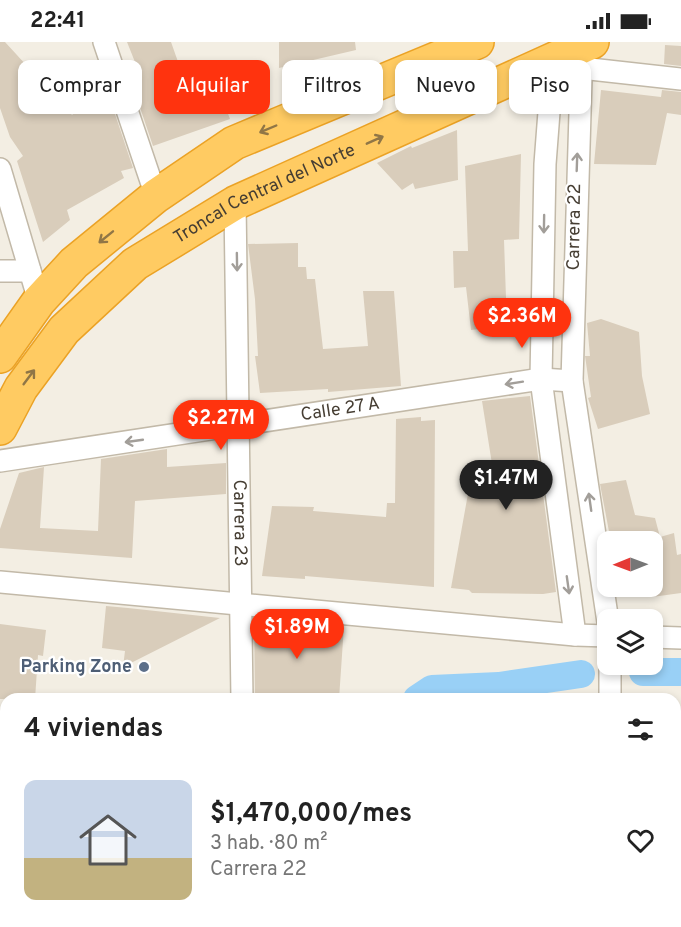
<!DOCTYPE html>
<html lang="es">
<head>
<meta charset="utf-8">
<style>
	body { margin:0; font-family:Overpass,sans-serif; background:#f6f6f6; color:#222; height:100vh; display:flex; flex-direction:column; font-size:22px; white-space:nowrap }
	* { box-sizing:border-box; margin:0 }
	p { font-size:20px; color:#767676 }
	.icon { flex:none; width:33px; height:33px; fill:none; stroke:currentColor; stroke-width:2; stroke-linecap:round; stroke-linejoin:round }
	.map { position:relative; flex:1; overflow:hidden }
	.details { position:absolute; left:0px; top:651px; width:681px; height:234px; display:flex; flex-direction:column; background:#fff; border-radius:18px 18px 0 0; box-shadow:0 3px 9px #0003 }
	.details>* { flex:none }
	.top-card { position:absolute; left:18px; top:18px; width:645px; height:54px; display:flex; gap:12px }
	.needle { width:39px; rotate:269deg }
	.buttons { position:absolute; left:597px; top:489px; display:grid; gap:12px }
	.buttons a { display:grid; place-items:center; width:66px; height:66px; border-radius:12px; background:#fff; box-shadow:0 3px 9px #0003; font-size:30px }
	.price { position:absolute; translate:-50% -51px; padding:0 14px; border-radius:21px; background:#ff330e; color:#fff; font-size:20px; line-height:39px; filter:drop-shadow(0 2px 3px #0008) }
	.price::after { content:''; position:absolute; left:50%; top:36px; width:18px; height:14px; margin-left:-9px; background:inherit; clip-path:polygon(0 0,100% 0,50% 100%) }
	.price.current { background:#222; color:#fff }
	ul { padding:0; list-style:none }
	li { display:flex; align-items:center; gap:18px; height:150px; padding:0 24px }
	li span { display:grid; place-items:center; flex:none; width:168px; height:120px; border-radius:12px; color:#555 }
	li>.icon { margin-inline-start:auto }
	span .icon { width:72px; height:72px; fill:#fffc; stroke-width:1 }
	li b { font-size:26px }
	h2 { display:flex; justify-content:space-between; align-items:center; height:72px; padding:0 24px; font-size:26px }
	.chip { padding:0 21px; border-radius:12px; background:#fff; box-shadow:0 3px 9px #0003; font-size:21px; line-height:54px }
	.chip.current { background:#ff330e; color:#fff }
	.status { display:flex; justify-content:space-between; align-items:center; height:42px; padding:0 30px; background:#fff; direction:ltr }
	.status svg { height:16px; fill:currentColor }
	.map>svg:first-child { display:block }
</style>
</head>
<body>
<div class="status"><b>22:41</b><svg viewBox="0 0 49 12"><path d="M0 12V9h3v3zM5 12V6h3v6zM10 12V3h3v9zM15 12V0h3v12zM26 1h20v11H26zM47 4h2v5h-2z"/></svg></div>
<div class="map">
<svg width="681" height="885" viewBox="0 0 681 885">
	<rect width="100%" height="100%" fill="#f3eee3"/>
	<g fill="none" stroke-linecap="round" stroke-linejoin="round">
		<path stroke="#99d0f6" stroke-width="28" d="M643 630H681
			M417 657 432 647 499 644 581 632
			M0 874 6 872"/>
	</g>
	<path fill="#d9cdbb" d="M0 0H5L72 73 106 45 133 126 121 129 124 136 67 168 70 178 43 200 17 119 23 114 10 95 0 66Z
		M127 0H171L188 48 214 35 230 77 153 104 127 27 135 20Z
		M279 0H355L356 8 279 26Z
		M665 3 681 4V24L664 22Z
		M601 48 661 55 662 48 681 50V73L667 71 656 123 594 122Z
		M457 88 458 138 415 147 413 141 402 148 377 121 411 104 412 106Z
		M521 112 519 197 504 198 506 256H517L518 283 471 288 466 245 454 246 453 209H468L465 124Z
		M298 201V225H306L307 237H315L323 307 368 304 363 249H394L401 344 328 350V347L260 351 255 314H258L255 257 248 202Z
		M601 277 639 290 642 334 650 372 598 387 588 356 591 355 585 314H590L587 281Z
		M530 354 556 550 543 552 472 551 469 548 451 546 473 424 492 422 482 359Z
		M421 375V379L435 378 434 545 305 534V537L262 534 272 464 314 465 313 469 386 475 387 461H395L396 377Z
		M167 407V425L226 421V452L135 459 132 516 0 506V487L19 431 44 425 40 486 98 489 101 417Z
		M626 438 635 473 655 476 660 495 674 491 677 513 681 512V551L652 555V500H611L600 442Z
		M106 564 128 566 220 576 123 625 125 609 102 606Z
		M254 577 344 584 339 657 255 656Z
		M0 582 46 588 43 614 38 613 35 657H0Z"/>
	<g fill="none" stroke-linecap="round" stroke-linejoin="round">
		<defs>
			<g id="street">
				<path d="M104 0 156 154"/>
				<path d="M582 4 572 339 608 580"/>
				<path d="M553 18 545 122 541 337 575 593"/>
				<path d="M568 29 581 26 681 37"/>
				<path d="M0 127 39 259"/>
				<path id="s1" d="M235 161 242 657"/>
				<path d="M0 229H30"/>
				<path id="s2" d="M0 419 541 337 572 339"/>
				<path d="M0 540 575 593 608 594"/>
				<path d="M652 595 681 596"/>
				<path d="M610 622V657"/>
				<path d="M613 879V885"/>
				<path d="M236 885V879"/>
			</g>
			<g id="highway">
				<path d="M0 314 39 259 74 221 156 154 234 101 477 0"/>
				<path id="s3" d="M0 386 21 346 64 288 135 222 235 161 592 0"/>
			</g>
		</defs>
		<use href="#street" stroke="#c2b9a8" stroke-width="24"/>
		<use href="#highway" stroke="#eba225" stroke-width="36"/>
		<use href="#street" stroke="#fff" stroke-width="21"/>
		<use href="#highway" stroke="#ffcb62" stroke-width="33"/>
	</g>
	<defs><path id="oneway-shaft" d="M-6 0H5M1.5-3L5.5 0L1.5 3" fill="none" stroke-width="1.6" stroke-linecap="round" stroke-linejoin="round" transform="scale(1.5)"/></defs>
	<g stroke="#907646">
		<use href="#oneway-shaft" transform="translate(268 87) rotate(157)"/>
		<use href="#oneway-shaft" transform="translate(375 98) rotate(-24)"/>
		<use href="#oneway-shaft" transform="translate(106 195) rotate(141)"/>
		<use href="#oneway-shaft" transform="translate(29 335) rotate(-53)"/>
	</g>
	<g stroke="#a29e99">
		<use href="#oneway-shaft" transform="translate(577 120) rotate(-88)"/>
		<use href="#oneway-shaft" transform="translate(544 182) rotate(91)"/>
		<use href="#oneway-shaft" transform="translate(237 220) rotate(89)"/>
		<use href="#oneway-shaft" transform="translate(514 341) rotate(171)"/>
		<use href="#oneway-shaft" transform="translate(134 399) rotate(172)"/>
		<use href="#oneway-shaft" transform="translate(590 460) rotate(-98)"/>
		<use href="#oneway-shaft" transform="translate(568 543) rotate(82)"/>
	</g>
	<circle fill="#5c6f8a" stroke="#fff" stroke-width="2" cx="144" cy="625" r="6"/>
	<g text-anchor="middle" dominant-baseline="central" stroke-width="4.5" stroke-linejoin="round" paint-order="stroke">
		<g font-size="18" fill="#463e33" stroke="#fff">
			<text stroke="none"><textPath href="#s3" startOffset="362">Troncal Central del Norte</textPath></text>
			<text transform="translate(575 185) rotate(-89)">Carrera 22</text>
			<text stroke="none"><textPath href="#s2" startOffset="344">Calle 27 A</textPath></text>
			<text stroke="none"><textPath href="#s1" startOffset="320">Carrera 23</textPath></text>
		</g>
		<g font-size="18" font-weight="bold" fill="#4e5e75" stroke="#fff" text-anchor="end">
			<text x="132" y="625">Parking Zone</text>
		</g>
	</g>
</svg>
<div class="buttons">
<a><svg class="needle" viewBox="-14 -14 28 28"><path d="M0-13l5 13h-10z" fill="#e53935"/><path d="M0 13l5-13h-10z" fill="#767676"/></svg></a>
<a><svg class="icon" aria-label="layers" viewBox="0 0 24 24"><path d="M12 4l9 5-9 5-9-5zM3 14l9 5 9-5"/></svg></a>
</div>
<b class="price" style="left:522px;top:307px">$2.36M</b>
<b class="price" style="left:221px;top:409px">$2.27M</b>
<b class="price current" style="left:506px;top:469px">$1.47M</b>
<b class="price" style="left:297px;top:618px">$1.89M</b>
<div class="top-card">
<a class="chip">Comprar</a>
<a class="chip current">Alquilar</a>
<a class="chip">Filtros</a>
<a class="chip">Nuevo</a>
<a class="chip">Piso</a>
</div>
<section class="details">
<h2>4 viviendas<svg class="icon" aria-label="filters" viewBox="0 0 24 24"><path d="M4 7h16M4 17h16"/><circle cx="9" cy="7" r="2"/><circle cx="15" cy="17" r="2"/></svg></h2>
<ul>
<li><span style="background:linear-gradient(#c9d6e8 65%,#c2b280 0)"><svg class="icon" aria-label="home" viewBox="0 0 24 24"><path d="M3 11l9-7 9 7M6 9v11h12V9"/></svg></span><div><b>$1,470,000/mes</b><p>3 hab. · 80 m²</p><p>Carrera 22</p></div><svg class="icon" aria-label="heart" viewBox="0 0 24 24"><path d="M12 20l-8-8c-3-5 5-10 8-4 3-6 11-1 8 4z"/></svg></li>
</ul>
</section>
</div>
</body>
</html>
